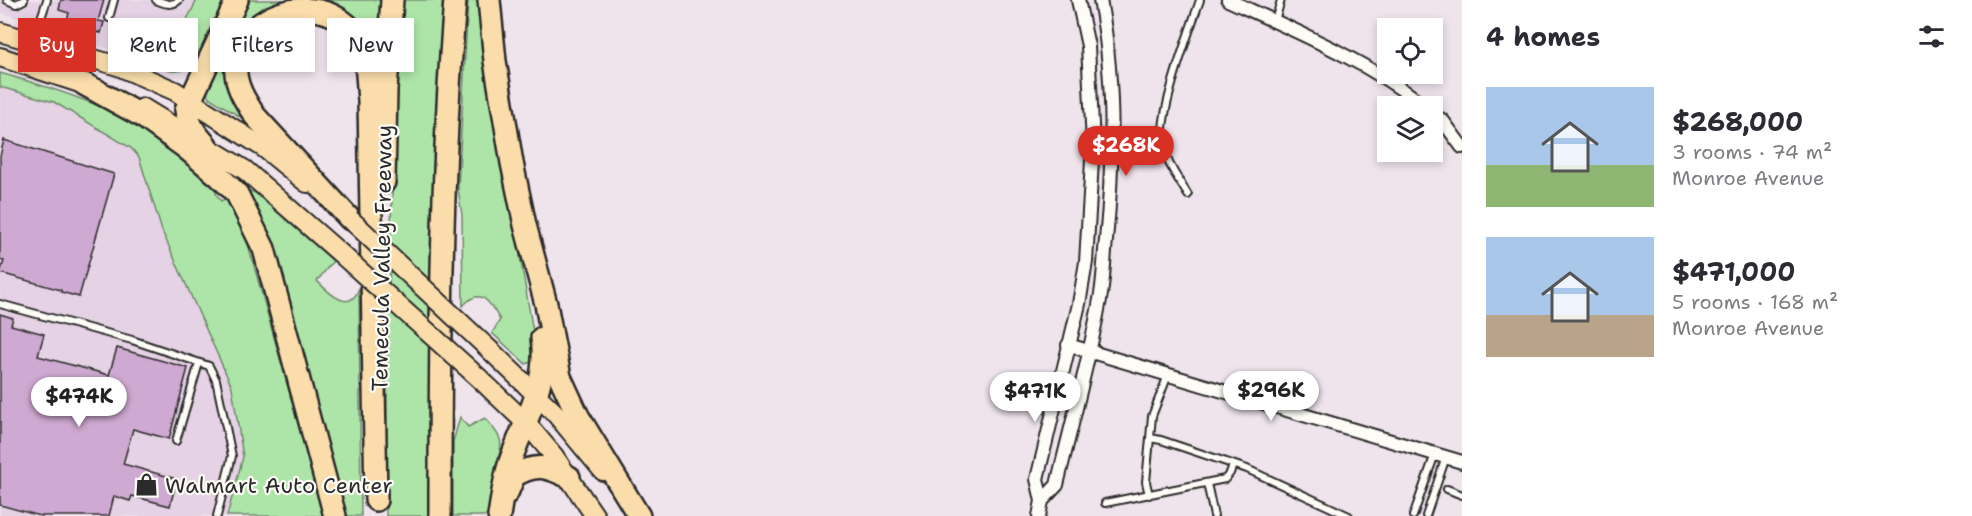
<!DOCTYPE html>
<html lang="en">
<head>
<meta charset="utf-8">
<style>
	body { margin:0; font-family:"Shantell Sans",sans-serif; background:#f2f2f3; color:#2b2b33; height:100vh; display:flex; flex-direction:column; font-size:22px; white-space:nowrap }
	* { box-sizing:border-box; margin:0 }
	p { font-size:20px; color:#7c7c81 }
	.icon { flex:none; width:33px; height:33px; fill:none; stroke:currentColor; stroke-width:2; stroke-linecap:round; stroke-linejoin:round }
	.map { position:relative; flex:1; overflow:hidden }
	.details { display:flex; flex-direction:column; background:#fff; width:510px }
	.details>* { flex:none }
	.hud { position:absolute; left:18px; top:18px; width:570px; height:54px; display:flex; gap:12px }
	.controls { position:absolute; left:1377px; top:18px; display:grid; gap:12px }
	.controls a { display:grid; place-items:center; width:66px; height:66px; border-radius:0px; background:#fff; box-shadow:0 3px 9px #0003; font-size:30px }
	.price { position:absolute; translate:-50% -51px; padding:0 14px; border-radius:21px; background:#fff; color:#222; font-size:20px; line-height:39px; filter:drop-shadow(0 2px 3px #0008) }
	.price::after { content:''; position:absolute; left:50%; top:36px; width:18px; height:14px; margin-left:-9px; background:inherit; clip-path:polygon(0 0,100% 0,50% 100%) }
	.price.active { background:#d93025; color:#fff }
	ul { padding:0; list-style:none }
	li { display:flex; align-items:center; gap:18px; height:150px; padding:0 24px }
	li span { display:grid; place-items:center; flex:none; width:168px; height:120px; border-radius:0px; color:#555 }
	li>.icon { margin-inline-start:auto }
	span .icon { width:72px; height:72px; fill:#fffc; stroke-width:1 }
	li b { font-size:26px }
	h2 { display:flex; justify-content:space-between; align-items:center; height:72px; padding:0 24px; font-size:26px }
	.pill { padding:0 21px; border-radius:0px; background:#fff; box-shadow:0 3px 9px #0003; font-size:21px; line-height:54px }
	.pill.active { background:#d93025; color:#fff }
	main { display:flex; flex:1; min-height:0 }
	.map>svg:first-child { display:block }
</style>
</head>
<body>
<main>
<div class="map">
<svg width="1462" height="516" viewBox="0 0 1462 516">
	<rect width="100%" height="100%" fill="#efe3ec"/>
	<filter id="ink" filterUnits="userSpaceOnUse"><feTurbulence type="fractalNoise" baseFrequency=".0167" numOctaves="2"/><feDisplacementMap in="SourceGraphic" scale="12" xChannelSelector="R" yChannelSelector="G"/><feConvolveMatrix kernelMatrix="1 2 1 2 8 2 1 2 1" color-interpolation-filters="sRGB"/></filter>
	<g filter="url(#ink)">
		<path fill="#e5d2e4" d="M0 0H197L174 45 140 59 0 12Z
			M0 73 155 157 260 408 245 516H0Z"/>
		<path fill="#ade5a8" stroke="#6c886a" stroke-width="1.5" d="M197 0H225L199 58C181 81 162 69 140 59L174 45Z
			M250 0H380L376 46 374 50 371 51 345 14 246 27 245 114 242 118 210 98 207 94 208 88Z
			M402 0H443L433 171 429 516H386C386 344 391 172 402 0Z
			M468 0H482L504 163 536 349 535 360 526 364 492 333 500 320C491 304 481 285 463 306L462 215 458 189Z
			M0 73C49 87 98 102 143 128 167 143 189 165 212 183L217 189 216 194 221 201 226 198 239 220 247 241 324 516H227L243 457 232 387 162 231 139 157 131 148 54 102 0 87Z
			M241 187 255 193 333 261 317 281C328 292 350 315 359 288L361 516H338Z
			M460 417 468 427 485 418C505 441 503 441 495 469L496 472 490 516H453V442Z"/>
		<path fill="#cea9d1" stroke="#2b2b2b" stroke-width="1.5" d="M61 0H104L98 21 104 22 101 33 66 25 69 13 59 10Z
			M4 140 114 174 79 297 61 292V290L0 273 4 261 0 260V156Z
			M0 314 13 318 11 325 44 334 38 356 109 375 117 348 188 368 169 439 133 429 123 464 177 479 170 506 132 496 130 501 114 496 109 516H40L0 505Z"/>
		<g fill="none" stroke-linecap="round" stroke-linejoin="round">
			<defs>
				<path id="service" d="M7 0 16 4 24 0
					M156 0C163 3 172 7 179 0
					M109 18 114 0
					M1275 21 1281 0
					M34 39 47 0
					M1188 195C1180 181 1168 166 1164 150 1155 120 1189 33 1200 0
					M0 304 132 340 209 366 216 380 232 456 217 516
					M1168 375 1152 416 1150 438 1161 440 1247 469 1349 516
					M176 441 199 363
					M1207 483 1214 516
					M1447 489 1462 495
					M1149 495 1146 482 1150 438
					M1105 503 1225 479 1230 473 1233 465
					M1413 516 1435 454
					M1426 516 1446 457"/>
				<path id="minor" d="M1228 0C1296 31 1365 60 1425 106
					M1432 113 1443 121 1462 147
					M1068 345 1462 462
					M1042 501 1037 479 1079 304 1086 262 1093 144 1088 46 1078 0
					M1039 516 1042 501 1057 485C1072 422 1090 358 1101 294 1104 276 1104 258 1106 240 1114 161 1115 79 1100 0"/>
				<path id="primary" d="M0 32 118 66 175 91 264 148 307 183
					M0 57 98 89
					M143 108 245 170 340 253
					M492 352 555 413 603 471
					M479 378 527 424 554 456 595 516"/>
				<path id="motorway" d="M489 0 495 61 512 163 525 225 546 304 560 377 578 416 639 516
					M84 84 142 116 186 148 220 177 237 194 264 249 335 516
					M206 145C196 134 189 125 186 110L237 0
					M384 182 386 90 392 0
					M350 219 255 116C245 101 234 84 236 65 237 52 244 41 251 32 282 0 342 0 361 45 368 62 367 82 369 100L376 500
					M507 493 514 476C536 462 548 467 569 477
					M440 516C440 344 441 172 455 0
					M499 516C502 498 504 479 510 462 524 421 549 384 542 338"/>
			</defs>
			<use href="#service" stroke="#2b2b2b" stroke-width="10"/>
			<use href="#minor" stroke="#2b2b2b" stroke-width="16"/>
			<use href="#primary" stroke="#2b2b2b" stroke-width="22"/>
			<use href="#motorway" stroke="#2b2b2b" stroke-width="26"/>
			<use href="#service" stroke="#fdfcf7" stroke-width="6"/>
			<use href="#minor" stroke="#fdfcf7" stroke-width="12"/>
			<use href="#primary" stroke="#faddab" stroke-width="18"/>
			<use href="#motorway" stroke="#faddab" stroke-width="21"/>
			<defs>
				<path id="primary-bridge" d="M350 219 492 352
					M340 253 479 378"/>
			</defs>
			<use href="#primary-bridge" stroke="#2b2b2b" stroke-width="22" stroke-linecap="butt"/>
			<use href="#primary-bridge" stroke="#faddab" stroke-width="18"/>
		</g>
	</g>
	<defs>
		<symbol id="shop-bare" viewBox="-9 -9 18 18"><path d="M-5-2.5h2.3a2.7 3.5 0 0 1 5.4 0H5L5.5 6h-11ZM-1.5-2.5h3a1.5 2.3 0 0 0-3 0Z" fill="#2b2b2b" stroke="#fdfcf7" stroke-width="2.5" paint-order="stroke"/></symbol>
	</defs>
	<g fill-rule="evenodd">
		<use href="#shop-bare" x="130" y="468" width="33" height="33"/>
	</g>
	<g text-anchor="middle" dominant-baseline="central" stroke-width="4.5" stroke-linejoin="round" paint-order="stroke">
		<g font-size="22" fill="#2b2b2b" stroke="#fdfcf7">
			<text transform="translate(382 258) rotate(-89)">Temecula Valley Freeway</text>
		</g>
		<g font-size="22" fill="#2b2b2b" stroke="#fdfcf7" text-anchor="start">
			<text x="165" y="485">Walmart Auto Center</text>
		</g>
	</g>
</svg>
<div class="controls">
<a><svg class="icon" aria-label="locate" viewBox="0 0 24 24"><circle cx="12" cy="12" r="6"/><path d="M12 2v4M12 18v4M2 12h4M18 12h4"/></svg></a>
<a><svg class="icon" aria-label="layers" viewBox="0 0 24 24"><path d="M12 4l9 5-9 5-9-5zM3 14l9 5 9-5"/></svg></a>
</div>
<b class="price active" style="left:1126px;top:177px">$268K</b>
<b class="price" style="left:1271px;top:422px">$296K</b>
<b class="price" style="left:1035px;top:423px">$471K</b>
<b class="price" style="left:79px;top:428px">$474K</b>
<div class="hud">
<a class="pill active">Buy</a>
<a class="pill">Rent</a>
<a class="pill">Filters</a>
<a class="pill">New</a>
</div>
</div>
<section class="details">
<h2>4 homes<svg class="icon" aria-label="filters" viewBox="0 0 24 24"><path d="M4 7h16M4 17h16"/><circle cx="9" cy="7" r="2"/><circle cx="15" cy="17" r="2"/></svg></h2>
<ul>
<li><span style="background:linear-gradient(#a9c7e8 65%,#8fb573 0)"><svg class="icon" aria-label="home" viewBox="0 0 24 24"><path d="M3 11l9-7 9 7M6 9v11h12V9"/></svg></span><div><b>$268,000</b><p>3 rooms · 74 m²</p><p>Monroe Avenue</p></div></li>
<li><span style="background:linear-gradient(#a9c7e8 65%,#b9a48a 0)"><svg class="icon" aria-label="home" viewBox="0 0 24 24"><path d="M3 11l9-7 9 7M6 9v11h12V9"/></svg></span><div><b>$471,000</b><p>5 rooms · 168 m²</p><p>Monroe Avenue</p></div></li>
</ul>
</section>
</main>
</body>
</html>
